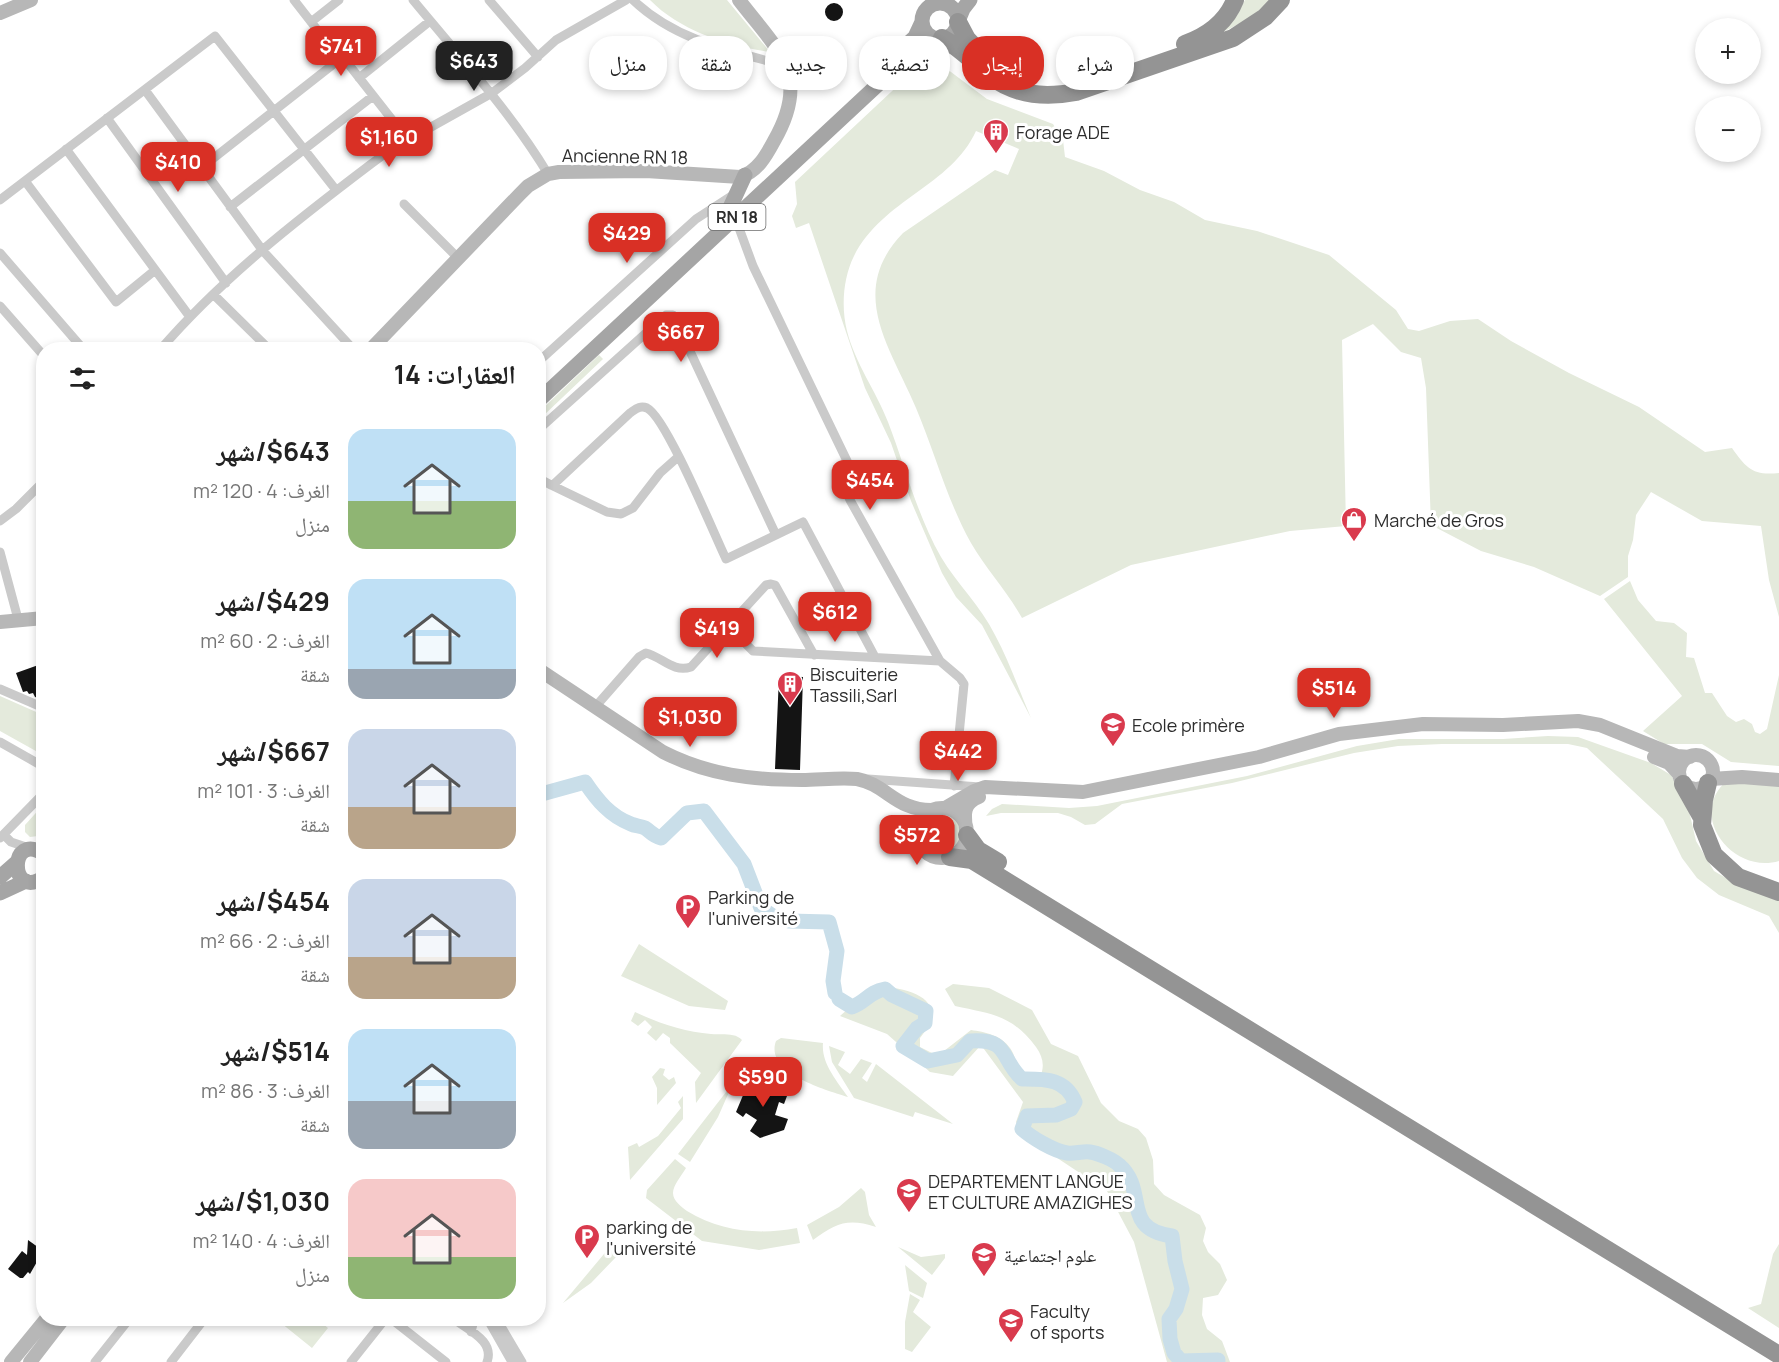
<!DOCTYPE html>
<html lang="ar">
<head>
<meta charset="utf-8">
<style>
	body { margin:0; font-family:Manrope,"Noto Naskh Arabic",sans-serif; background:#f6f6f6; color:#222; direction:rtl; height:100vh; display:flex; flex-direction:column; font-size:22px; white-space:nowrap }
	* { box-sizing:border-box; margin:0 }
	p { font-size:20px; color:#767676 }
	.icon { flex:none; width:33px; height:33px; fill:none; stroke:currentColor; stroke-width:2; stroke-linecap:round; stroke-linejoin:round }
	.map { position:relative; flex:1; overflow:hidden; direction:ltr }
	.drawer { position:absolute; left:36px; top:342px; width:510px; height:984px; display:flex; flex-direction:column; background:#fff; border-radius:24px; box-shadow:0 3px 9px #0003; direction:rtl }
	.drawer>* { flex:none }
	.guide { position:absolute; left:564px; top:36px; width:570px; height:54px; direction:rtl; display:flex; gap:12px }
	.fabs { position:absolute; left:1695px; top:18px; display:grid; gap:12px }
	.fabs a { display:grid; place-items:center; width:66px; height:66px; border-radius:50%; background:#fff; box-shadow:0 3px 9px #0003; font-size:30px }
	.price { position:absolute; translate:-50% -51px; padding:0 14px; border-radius:12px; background:#d93025; color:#fff; font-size:20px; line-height:39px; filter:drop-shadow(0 2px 3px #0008) }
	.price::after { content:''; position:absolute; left:50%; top:36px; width:18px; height:14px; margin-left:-9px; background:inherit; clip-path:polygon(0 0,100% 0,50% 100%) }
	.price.current { background:#222; color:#fff }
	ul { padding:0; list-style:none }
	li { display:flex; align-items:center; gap:18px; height:150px; padding:0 30px }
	li span { display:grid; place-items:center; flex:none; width:168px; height:120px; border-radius:18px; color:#555 }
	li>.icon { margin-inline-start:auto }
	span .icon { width:72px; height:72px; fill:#fffc; stroke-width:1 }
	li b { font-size:26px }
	h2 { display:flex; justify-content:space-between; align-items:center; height:72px; padding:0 30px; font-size:26px }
	.tag { padding:0 21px; border-radius:24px; background:#fff; box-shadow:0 3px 9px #0003; font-size:21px; line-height:54px }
	.tag.current { background:#d93025; color:#fff }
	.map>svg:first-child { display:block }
</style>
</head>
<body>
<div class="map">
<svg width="1779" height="1362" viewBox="0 0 1779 1362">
	<rect width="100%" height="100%" fill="#fff"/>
	<path fill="#e4eadc" d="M650 0H727L770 52C729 46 680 31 650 0Z
		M1245 0H1270L1251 18 1211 38 1237 15Z
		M937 69H947L987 99 1053 124 1063 140 1065 157 1104 171 1140 190 1174 202 1205 220 1257 231 1329 255 1396 310 1408 329 1419 331 1450 321 1478 319 1511 341 1569 373 1639 407 1705 452 1732 448C1746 468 1753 476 1779 473V617L1769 580 1761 526 1702 521 1651 492 1636 515 1633 540 1628 556V577L1600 596 1534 567 1481 551 1431 525 1426 388 1421 358 1401 352 1373 324 1342 340 1346 526 1290 531 1131 565 1022 618C1007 591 986 569 971 543 947 500 935 453 916 408 891 348 846 292 903 233L995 170 1008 175 1019 149 976 131C951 186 883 199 854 256 843 278 841 307 847 331 855 363 876 391 888 422 905 466 917 515 941 557 957 584 981 606 995 635 1009 661 1019 690 1031 718L982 625 956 597 942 573 911 501 891 443 865 388 809 223 796 228 792 216 797 204 795 182 907 77 917 86Z
		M599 355 603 359 542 417 539 412Z
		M1630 581 1638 600 1656 621 1674 623 1687 633 1686 657 1694 658 1705 693H1712L1727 716 1736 722 1744 719 1752 724 1755 732 1760 734 1767 729 1779 675V766L1731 762 1702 744H1664L1643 731 1682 696 1604 599Z
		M0 696 43 715V755L0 731Z
		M1548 736 1578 737 1651 763 1671 775 1687 802 1696 841 1714 871 1731 881 1779 898V933L1769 916 1719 895 1697 878 1682 858 1663 819 1587 748 1568 744H1442L1398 746 1354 753 1232 783 1122 804 1095 824 1085 825 1071 817 1058 813H1001L986 816 992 809 1002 804 1069 808 1097 806 1247 776 1357 746 1399 739H1503Z
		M1728 780 1779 783V861C1731 875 1686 813 1728 780Z
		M43 805V831L38 836 30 837 25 832V825Z
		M923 833a19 19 0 1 1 38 0a19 19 0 1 1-38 0Z
		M639 944 728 1001 725 1010 689 1006 621 976Z
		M953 984 989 988 1032 1010 1051 1044 1078 1056 1101 1103 1119 1121 1138 1129 1146 1138 1153 1160 1154 1184 1164 1195 1200 1215 1206 1228 1203 1241 1208 1252 1220 1264 1227 1280 1218 1295 1203 1298 1202 1315 1207 1329 1222 1341 1230 1362H1167L1134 1242 1107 1191 1021 1134 1016 1122 1023 1102 981 1045 953 1076 930 1072 887 1034 840 1016 874 986C907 987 953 998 920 1038V1047L934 1054 944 1051 971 1030C985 1032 1001 1035 1010 1048 1019 1061 1013 1070 1029 1080L1040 1077C1045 1066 1043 1057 1036 1047 1012 1015 992 1014 955 1006L945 989Z
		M635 1012C658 1023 685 1032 711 1034 721 1035 735 1032 742 1040L696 1103 695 1082 701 1073 670 1043V1038L663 1033 656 1041 647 1033 652 1027 645 1020 638 1026 631 1021Z
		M781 1038 823 1043C821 1063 837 1081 848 1097 827 1090 764 1073 776 1041Z
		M829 1046 845 1052 838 1065 850 1074 861 1059 872 1063 862 1078 867 1082 876 1064 953 1124 915 1112 913 1117 854 1098 832 1062Z
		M660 1068 665 1069 663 1075 669 1080 674 1077 676 1083 657 1105V1088L652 1077Z
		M733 1083 718 1117 690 1162 678 1154Z
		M683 1096V1119L630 1180 628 1147 637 1143 639 1147 658 1136 681 1108 678 1102Z
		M675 1159 686 1168C682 1175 673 1185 673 1193 673 1201 682 1207 687 1211 721 1232 759 1235 797 1228L800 1243 759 1250 702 1241 646 1198 647 1190Z
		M861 1188 865 1192 869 1215 876 1227C848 1218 836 1223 813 1240L807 1225 839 1207Z
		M1779 1244V1328L1748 1308 1761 1304 1773 1254Z
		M898 1247 921 1257 945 1254V1258L932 1275Z
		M609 1248 617 1256 591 1283 563 1303Z
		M905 1265 927 1283 923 1298 909 1291Z
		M910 1294 920 1300 913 1312 931 1327 912 1352 905 1349V1322Z
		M276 1319H317L328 1328 312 1348Z"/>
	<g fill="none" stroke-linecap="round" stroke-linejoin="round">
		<path stroke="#c9dee9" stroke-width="15" d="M538 795 585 782C597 800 610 816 631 824 635 826 641 826 645 828 651 832 653 836 661 838L687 813 704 811 744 864 761 908 774 917 789 921 829 922 837 951 833 981 835 993
			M839 999 852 1007C866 1002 869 992 885 989L892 995 926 1011 925 1023 917 1028 903 1046 928 1061 957 1055 970 1041C1010 1038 1000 1059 1022 1079 1045 1079 1065 1078 1075 1102L1071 1109 1056 1115 1027 1116 1022 1129C1032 1138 1054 1151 1067 1153 1074 1154 1083 1151 1090 1152 1098 1153 1114 1160 1119 1165 1149 1191 1120 1229 1172 1236L1175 1261 1182 1289 1176 1309 1169 1319 1170 1339 1174 1353 1181 1361 1218 1360V1362"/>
	</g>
	<path fill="#141414" d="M825 12a9 9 0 1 1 18 0a9 9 0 1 1-18 0Z
		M44 663V700L35 697 33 693 29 694 27 691 23 692 16 673Z
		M779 676 803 677 800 770 775 769Z
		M758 1078 787 1096 784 1104 779 1102 775 1115 788 1119 784 1130 760 1138 750 1131 757 1120 746 1113 743 1117 736 1112 749 1081Z
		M28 1240 42 1250V1253L30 1274 28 1272 23 1278H20L8 1269 22 1251 27 1255Z"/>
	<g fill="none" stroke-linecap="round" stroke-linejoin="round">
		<path stroke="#cacaca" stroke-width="9" d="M294 0 340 59 346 61 408 140
			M413 0C460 57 510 111 548 174
			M489 0 538 57
			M633 0C676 41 731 51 788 66
			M311 22 339 0
			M359 78 430 21
			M145 90 263 251 354 350
			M107 118 226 283
			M66 149 190 317
			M201 168 340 59
			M25 181 116 302 154 271
			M0 200 215 36 336 190
			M404 204 458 258
			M230 207 373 96
			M738 216 739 228 753 266 848 463C842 476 844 488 850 500L940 661 960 678 964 684 954 786
			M0 253 84 350
			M214 295 270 350
			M0 306 44 356
			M160 350C221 279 297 220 371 164L390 150 492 93 525 68 556 40 626 0
			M538 362 696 219 733 195
			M538 430 666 315H673L776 535
			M538 478 551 485 554 484 630 413C636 409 640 405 647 408 666 417 714 534 726 559L803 522 875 657
			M551 485 607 512 621 514 633 508 660 473 678 457
			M0 521 16 509 44 481
			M0 552 18 619
			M728 626 753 651 940 661
			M0 689 44 708
			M596 706 639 657 646 653C662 657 673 673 691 667L766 585 771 584 775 585 814 655
			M0 742 44 767
			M868 779 980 787
			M4 835 11 842 29 848
			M0 838 44 793
			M390 1318 446 1362
			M453 1318C467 1330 495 1340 487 1362
			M487 1318 512 1362
			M496 1318 522 1362
			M471 1332 474 1320 484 1319 489 1322
			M95 1362 130 1318
			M171 1362 205 1318
			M351 1362 386 1318"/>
		<path stroke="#b7b7b7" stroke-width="14" d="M0 13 31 0
			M370 350 520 194 528 186 548 174 559 172 646 171 740 177C757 172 766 156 774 141 812 75 778 51 739 0
			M0 622 44 618
			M538 669 663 752C708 775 752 780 802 780 819 780 840 777 857 779 886 784 896 811 933 810
			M1679 772a17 17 0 1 1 34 0a17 17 0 1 1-34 0Z
			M1654 757 1669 763 1679 774
			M1711 779 1742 777 1779 780
			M917 833a25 25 0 1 1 50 0a25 25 0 1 1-50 0Z
			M945 808 974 791 985 787 1083 792 1259 757 1339 734 1423 724 1503 725 1578 721 1600 725 1677 756 1690 757
			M966 829C964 814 963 803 979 797
			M11 1362 47 1318
			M30 1362 64 1318"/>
		<path stroke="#a5a5a5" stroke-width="15" d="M922 21a18 18 0 1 1 36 0a18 18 0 1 1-36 0Z
			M958 21 963 9 970 0
			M894 56 915 37 922 22
			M728 212 745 175
			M538 401 900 64 917 50 938 39
			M44 854C8 830 9 902 44 877
			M0 877 16 863
			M0 893 26 881"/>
		<path stroke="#949494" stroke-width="18" d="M958 22 967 39 983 56
			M942 38C964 50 972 62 990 76 1016 96 1045 98 1076 92L1233 38 1265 17 1281 0
			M1185 44C1207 36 1226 23 1235 0
			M1708 783 1704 800 1702 825 1714 855 1738 877 1779 892
			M1683 784 1701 816
			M967 835 978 850 998 862
			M950 857 972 860 1779 1355"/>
	</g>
	<defs>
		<symbol id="building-pin" viewBox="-11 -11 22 30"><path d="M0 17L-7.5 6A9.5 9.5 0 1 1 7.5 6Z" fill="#d93a4d" stroke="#fff"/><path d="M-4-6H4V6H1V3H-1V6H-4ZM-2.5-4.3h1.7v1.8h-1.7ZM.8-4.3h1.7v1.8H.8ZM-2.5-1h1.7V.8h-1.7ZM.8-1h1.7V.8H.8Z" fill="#fff"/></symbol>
		<symbol id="shop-pin" viewBox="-11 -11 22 30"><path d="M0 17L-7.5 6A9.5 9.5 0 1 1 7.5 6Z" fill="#d93a4d" stroke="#fff"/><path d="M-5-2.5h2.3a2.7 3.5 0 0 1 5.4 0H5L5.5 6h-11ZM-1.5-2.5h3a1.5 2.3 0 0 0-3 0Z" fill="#fff"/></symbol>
		<symbol id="school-pin" viewBox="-11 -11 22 30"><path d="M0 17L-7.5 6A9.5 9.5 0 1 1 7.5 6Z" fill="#d93a4d" stroke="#fff"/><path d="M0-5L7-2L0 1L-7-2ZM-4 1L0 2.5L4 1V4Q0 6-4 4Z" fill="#fff"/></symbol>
		<symbol id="parking-pin" viewBox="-11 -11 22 30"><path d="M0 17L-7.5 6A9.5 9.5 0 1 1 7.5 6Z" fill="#d93a4d" stroke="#fff"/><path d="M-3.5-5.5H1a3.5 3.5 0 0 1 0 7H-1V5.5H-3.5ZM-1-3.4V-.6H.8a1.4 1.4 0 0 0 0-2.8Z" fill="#fff"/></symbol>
		<symbol id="university-pin" viewBox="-11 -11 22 30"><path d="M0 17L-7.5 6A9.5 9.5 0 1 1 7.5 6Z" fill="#d93a4d" stroke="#fff"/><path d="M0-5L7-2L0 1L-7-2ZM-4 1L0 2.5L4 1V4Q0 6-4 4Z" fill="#fff"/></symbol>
	</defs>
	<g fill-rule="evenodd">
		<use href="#building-pin" x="981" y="117" width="30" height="40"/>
		<use href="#shop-pin" x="1339" y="505" width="30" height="40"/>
		<use href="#building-pin" x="775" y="669" width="30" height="40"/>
		<use href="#school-pin" x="1098" y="710" width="30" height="40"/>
		<use href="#parking-pin" x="673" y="892" width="30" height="40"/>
		<use href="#university-pin" x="894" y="1176" width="30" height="40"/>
		<use href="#parking-pin" x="572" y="1222" width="30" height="40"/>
		<use href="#university-pin" x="969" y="1240" width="30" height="40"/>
		<use href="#university-pin" x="996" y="1306" width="30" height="40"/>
	</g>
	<g text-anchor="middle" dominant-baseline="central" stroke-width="6" stroke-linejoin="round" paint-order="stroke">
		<rect fill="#fff" stroke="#6c6c6c" stroke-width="1.5" x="708.5" y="204" width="57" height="26" rx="4.5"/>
		<g font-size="16" font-weight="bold" fill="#2d2d2d">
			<text x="737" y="217">RN 18</text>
		</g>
		<g font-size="18" fill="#2d2d2d" stroke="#fff" text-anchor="start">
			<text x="1016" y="132">Forage ADE</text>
			<text x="1374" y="520">Marché de Gros</text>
			<text x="810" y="674">Biscuiterie<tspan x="810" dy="21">Tassili,Sarl</tspan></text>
			<text x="1132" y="725">Ecole primère</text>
			<text x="708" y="897">Parking de<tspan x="708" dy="21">l'université</tspan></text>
			<text x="928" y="1181">DEPARTEMENT LANGUE<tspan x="928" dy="21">ET CULTURE AMAZIGHES</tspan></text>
			<text x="606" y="1227">parking de<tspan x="606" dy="21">l'université</tspan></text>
			<text x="1004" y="1255">علوم اجتماعية</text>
			<text x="1030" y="1311">Faculty<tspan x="1030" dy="21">of sports</tspan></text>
		</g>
		<g font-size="18" fill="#2d2d2d" stroke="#fff">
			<text transform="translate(625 156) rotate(1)">Ancienne RN 18</text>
		</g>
	</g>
</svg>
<div class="fabs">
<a>+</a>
<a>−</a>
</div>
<b class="price" style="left:341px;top:77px">$741</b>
<b class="price current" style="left:474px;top:92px">$643</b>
<b class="price" style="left:389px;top:168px">$1,160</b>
<b class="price" style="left:178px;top:193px">$410</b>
<b class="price" style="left:627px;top:264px">$429</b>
<b class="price" style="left:681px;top:363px">$667</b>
<b class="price" style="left:870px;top:511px">$454</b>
<b class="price" style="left:835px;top:643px">$612</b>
<b class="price" style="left:717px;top:659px">$419</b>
<b class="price" style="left:1334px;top:719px">$514</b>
<b class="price" style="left:690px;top:748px">$1,030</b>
<b class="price" style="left:958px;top:782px">$442</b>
<b class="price" style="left:917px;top:866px">$572</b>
<b class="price" style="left:763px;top:1108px">$590</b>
<div class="guide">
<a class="tag">شراء</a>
<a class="tag current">إيجار</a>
<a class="tag">تصفية</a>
<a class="tag">جديد</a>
<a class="tag">شقة</a>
<a class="tag">منزل</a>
</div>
<section class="drawer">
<h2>العقارات: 14<svg class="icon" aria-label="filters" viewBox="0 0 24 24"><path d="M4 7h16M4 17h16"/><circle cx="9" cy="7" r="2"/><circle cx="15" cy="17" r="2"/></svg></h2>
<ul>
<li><span style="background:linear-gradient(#bfe0f5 60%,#8fb573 0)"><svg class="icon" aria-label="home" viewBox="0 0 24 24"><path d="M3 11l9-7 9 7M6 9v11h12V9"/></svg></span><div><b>$643/شهر</b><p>الغرف: 4 · 120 m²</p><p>منزل</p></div></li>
<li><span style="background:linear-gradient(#bfe0f5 75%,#9aa5b1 0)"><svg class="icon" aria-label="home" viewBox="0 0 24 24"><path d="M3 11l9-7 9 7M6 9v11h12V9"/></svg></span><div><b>$429/شهر</b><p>الغرف: 2 · 60 m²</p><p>شقة</p></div></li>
<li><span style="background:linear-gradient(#c9d6e8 65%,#b9a48a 0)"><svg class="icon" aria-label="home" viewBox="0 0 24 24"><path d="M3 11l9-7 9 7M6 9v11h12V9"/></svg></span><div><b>$667/شهر</b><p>الغرف: 3 · 101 m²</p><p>شقة</p></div></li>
<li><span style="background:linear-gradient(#c9d6e8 65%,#b9a48a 0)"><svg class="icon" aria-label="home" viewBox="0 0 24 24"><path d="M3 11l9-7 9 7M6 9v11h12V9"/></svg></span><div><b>$454/شهر</b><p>الغرف: 2 · 66 m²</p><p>شقة</p></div></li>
<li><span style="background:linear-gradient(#bfe0f5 60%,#9aa5b1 0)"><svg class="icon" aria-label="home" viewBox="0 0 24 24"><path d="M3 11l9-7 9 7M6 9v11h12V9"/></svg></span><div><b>$514/شهر</b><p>الغرف: 3 · 86 m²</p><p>شقة</p></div></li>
<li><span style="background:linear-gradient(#f6c9c9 65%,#8fb573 0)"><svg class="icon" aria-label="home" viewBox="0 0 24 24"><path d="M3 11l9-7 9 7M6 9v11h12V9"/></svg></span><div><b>$1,030/شهر</b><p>الغرف: 4 · 140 m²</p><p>منزل</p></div></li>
</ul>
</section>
</div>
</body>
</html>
